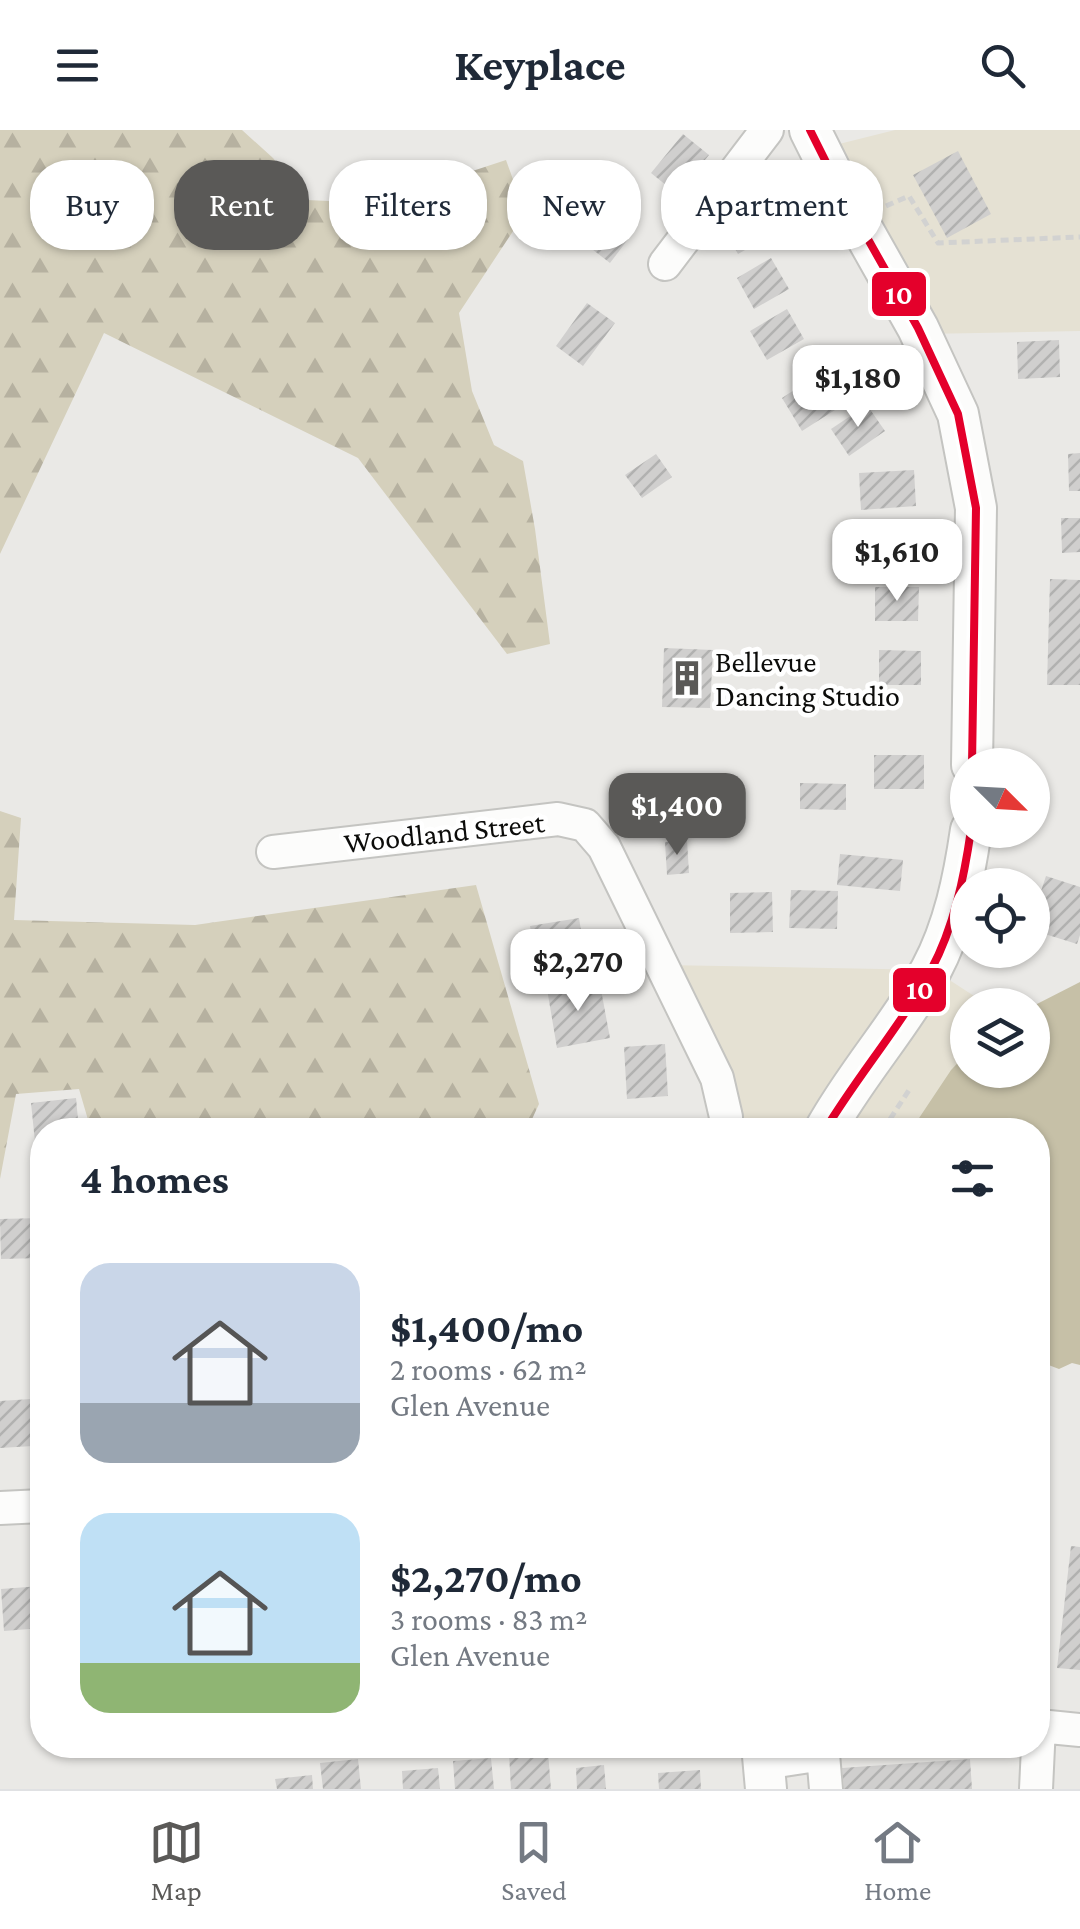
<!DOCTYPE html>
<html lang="en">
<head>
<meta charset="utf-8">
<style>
	body { margin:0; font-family:"Crimson Pro",serif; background:#f6f6f7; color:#1f2937; height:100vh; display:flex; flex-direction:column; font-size:38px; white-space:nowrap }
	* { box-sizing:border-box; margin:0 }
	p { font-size:32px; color:#747a83 }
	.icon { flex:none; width:55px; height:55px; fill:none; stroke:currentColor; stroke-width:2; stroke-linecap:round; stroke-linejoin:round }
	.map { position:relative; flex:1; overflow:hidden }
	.panel { position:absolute; left:30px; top:988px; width:1020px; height:640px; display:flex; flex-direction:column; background:#fff; border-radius:40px; box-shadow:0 2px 8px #0004 }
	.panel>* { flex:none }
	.banner { position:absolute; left:30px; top:30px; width:1020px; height:90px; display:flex; gap:20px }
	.needle { width:65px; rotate:114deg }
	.controls { position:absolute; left:950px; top:618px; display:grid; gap:20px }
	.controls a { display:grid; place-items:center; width:100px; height:100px; border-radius:50%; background:#fff; box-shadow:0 2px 8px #0004; font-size:50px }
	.price { position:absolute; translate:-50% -85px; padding:0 22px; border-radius:20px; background:#fff; color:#222; font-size:32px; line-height:65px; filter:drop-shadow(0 2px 5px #0008) }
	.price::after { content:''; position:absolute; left:50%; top:60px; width:30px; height:22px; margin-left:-15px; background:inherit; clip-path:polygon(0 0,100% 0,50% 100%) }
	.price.on { background:#5a5957; color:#fff }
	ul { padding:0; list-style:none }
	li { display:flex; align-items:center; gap:30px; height:250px; padding:0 50px }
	li span { display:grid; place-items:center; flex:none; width:280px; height:200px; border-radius:30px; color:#555 }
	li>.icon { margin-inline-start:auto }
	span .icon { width:120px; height:120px; fill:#fffc; stroke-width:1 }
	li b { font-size:42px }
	h2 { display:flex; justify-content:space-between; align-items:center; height:120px; padding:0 50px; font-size:42px }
	.chip { padding:0 35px; border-radius:40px; background:#fff; box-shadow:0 2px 8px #0004; font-size:35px; line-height:90px }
	.chip.on { background:#5a5957; color:#fff }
	header { display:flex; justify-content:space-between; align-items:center; height:130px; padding:0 50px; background:#fff; font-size:45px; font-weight:700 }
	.menu { display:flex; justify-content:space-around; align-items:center; height:140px; border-top:2px solid #e0e1e3; background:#fff; font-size:28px; color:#747a83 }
	.menu a { display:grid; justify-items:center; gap:5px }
	.menu .on { color:#5a5957 }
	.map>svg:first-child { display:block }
</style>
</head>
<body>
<header><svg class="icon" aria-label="menu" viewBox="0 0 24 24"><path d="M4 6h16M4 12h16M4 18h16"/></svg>Keyplace<svg class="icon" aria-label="search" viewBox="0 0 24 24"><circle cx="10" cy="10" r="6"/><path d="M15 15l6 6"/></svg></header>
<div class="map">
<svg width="1080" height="1659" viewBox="0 0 1080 1659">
	<defs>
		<pattern id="forest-firs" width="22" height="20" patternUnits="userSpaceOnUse" patternTransform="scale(2.5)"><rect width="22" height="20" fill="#d5d0bc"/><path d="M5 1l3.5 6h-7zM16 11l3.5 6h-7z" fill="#b6b1a0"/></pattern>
		<pattern id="building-hatch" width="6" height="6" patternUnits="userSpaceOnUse" patternTransform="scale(2.5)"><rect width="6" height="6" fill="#d0cfce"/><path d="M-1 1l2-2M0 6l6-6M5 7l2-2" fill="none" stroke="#b1b1b0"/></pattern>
	</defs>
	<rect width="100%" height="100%" fill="#eae9e6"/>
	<path fill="#e5e1d3" d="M895 0H1080V201L924 204 823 18Z
		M664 835 934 840 988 875H968L967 923 951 940 911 1000H728Z"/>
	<path fill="url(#forest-firs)" d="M0 0H242L273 28 306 70 375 73 506 30 525 83 459 183 472 261 494 315 523 331 535 399 550 514 507 524 358 328 104 203 0 424Z
		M0 681 21 688 14 790 195 795 476 755 539 974 527 1000H91L79 959 16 964 0 1049Z"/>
	<path fill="#c6c0a7" d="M1080 852V1235L1072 1233 1059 1239 1038 1231V1000H911L951 940 967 923 968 940H1032L1033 876Z"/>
	<path fill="url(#building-hatch)" d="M683 4 709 25 677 64 651 43Z
		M958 21 991 84 947 108 913 45Z
		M758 69 777 102 738 124 719 91Z
		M600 73 635 100 610 133 575 106Z
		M771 128 789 159 754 179 737 148Z
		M587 173 615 193 583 236 556 216Z
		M787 179 804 209 767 230 750 201Z
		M1059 210 1060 247 1018 249 1017 212Z
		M814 247 835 280 802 301 782 268Z
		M867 275 885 301 849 326 831 299Z
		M1080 323V361H1069L1068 324Z
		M656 324 672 347 642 368 625 345Z
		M914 340 916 376 861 380 859 343Z
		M1061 388H1080V422L1062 423Z
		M858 401H917V439L858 438Z
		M1050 449 1080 450V555H1047Z
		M875 457H919L918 491H875Z
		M664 518 713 520 710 578 662 577Z
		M879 520 921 521V555H879Z
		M874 625H924V659H874Z
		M800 653 846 654V680L800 679Z
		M687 710 689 743 667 745 665 712Z
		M840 724 903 730 900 761 837 755Z
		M1046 746 1080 757V805L1077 814 1032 800V788Z
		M791 760 838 761 837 799 789 798Z
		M772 762 773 802 730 803V763Z
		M579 788 586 831 537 840 530 796Z
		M599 849 610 908 557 918 547 859Z
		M665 914 668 966 627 969 624 917Z
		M76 968 79 1000H42V1031H37L31 973Z
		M641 990V1000H584L583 995Z
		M42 1088V1128L1 1129 0 1089Z
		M31 1269 33 1316 0 1318V1271Z
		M1071 1416 1080 1417V1540L1057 1538Z
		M41 1456 42 1498 4 1501 1 1459Z
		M548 1622 551 1659H511L509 1624Z
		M491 1628 494 1659H455L453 1631Z
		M358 1629 361 1659H323L320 1633Z
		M970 1629 972 1659H844L842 1638Z
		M604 1635 606 1659H577L576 1638Z
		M438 1638 440 1659H403L402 1641Z
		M700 1640 701 1659H659L658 1643Z
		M312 1645 313 1659H277L275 1649Z"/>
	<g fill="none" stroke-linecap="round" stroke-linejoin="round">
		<defs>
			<path id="minor" d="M665 134 767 0
				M273 722 558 689 585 695 604 717 717 948 726 987V1000
				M0 1378 42 1376
				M764 1633 823 1624 826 1659
				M1036 1659 1039 1596 1080 1600"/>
			<path id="major" d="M810 0 838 56 918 198 958 284 976 378 972 635
				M825 1000C856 944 900 896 931 840 954 797 964 748 971 700
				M762 1615 766 1659"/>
		</defs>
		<use href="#minor" stroke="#c4c4c1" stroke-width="36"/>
		<use href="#major" stroke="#c4c4c1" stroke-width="44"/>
		<path stroke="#d2d2d1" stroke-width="5" stroke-dasharray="8 5" stroke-linecap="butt" d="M886 76 909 66 938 113 1080 107
			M883 1000 911 957
			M901 1000 902 998"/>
		<use href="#minor" stroke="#fcfcfb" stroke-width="32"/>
		<use href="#major" stroke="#fcfcfb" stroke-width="40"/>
		<defs>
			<path id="bus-1" d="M810 0 838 56 918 198 958 284 976 378 972 635
				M825 1000C858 945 901 896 931 840 954 797 964 748 971 700"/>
		</defs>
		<use href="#bus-1" stroke="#fff" stroke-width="15"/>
		<use href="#bus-1" stroke="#e4002b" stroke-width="8"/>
	</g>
	<defs>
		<symbol id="building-bare" viewBox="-9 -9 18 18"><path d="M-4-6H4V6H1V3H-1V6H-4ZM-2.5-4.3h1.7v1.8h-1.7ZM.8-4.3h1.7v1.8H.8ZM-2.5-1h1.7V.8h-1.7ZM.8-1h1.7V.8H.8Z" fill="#5a5957" stroke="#fff" stroke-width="2.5" paint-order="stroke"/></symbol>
	</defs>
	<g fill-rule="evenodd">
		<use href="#building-bare" x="662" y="523" width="50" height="50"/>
	</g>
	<g text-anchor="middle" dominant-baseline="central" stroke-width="9" stroke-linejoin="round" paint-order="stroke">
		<g font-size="30" fill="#0c0c0a" stroke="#fff" text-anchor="start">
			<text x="715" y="531">Bellevue<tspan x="715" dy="34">Dancing Studio</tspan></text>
		</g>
		<g font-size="30" fill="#0c0c0a" stroke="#fff">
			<text transform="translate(444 702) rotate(-6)">Woodland Street</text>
		</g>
	</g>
	<g stroke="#fff" stroke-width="4">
		<rect x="870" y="140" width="58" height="48" rx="10" fill="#e4002b"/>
		<rect x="891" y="836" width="57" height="48" rx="10" fill="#e4002b"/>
	</g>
	<g font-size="28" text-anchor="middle" font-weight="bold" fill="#fff">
		<text x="899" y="174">10</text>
		<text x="920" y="869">10</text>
	</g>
</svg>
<div class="controls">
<a><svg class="needle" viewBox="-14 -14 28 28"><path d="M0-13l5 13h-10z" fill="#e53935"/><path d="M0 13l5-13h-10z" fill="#747a83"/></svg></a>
<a><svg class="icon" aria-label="locate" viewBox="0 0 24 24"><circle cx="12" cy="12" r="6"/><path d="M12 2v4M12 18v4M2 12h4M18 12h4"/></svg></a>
<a><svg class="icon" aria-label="layers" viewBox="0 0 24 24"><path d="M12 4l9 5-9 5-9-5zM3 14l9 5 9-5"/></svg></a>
</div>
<b class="price" style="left:858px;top:300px">$1,180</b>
<b class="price" style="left:897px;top:474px">$1,610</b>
<b class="price on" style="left:677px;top:728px">$1,400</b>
<b class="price" style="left:578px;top:884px">$2,270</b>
<div class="banner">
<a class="chip">Buy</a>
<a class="chip on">Rent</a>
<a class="chip">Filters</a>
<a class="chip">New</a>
<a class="chip">Apartment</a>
</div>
<section class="panel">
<h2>4 homes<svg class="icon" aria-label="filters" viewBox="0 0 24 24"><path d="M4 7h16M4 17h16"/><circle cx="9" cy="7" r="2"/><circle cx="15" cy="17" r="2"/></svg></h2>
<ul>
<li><span style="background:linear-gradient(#c9d6e8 70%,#9aa5b1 0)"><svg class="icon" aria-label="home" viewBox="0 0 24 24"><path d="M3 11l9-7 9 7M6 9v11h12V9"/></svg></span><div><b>$1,400/mo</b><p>2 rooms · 62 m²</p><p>Glen Avenue</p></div></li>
<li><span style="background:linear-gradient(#bfe0f5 75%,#8fb573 0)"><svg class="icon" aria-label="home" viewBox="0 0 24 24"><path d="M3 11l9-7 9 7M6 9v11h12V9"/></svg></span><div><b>$2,270/mo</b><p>3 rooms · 83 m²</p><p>Glen Avenue</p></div></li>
</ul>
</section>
</div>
<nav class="menu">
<a class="on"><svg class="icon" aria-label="map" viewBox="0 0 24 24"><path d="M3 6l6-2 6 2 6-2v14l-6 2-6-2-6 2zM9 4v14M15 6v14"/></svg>Map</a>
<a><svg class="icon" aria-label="saved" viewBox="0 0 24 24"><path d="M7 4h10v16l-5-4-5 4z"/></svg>Saved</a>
<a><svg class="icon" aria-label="home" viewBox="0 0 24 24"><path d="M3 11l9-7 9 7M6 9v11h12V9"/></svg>Home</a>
</nav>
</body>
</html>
